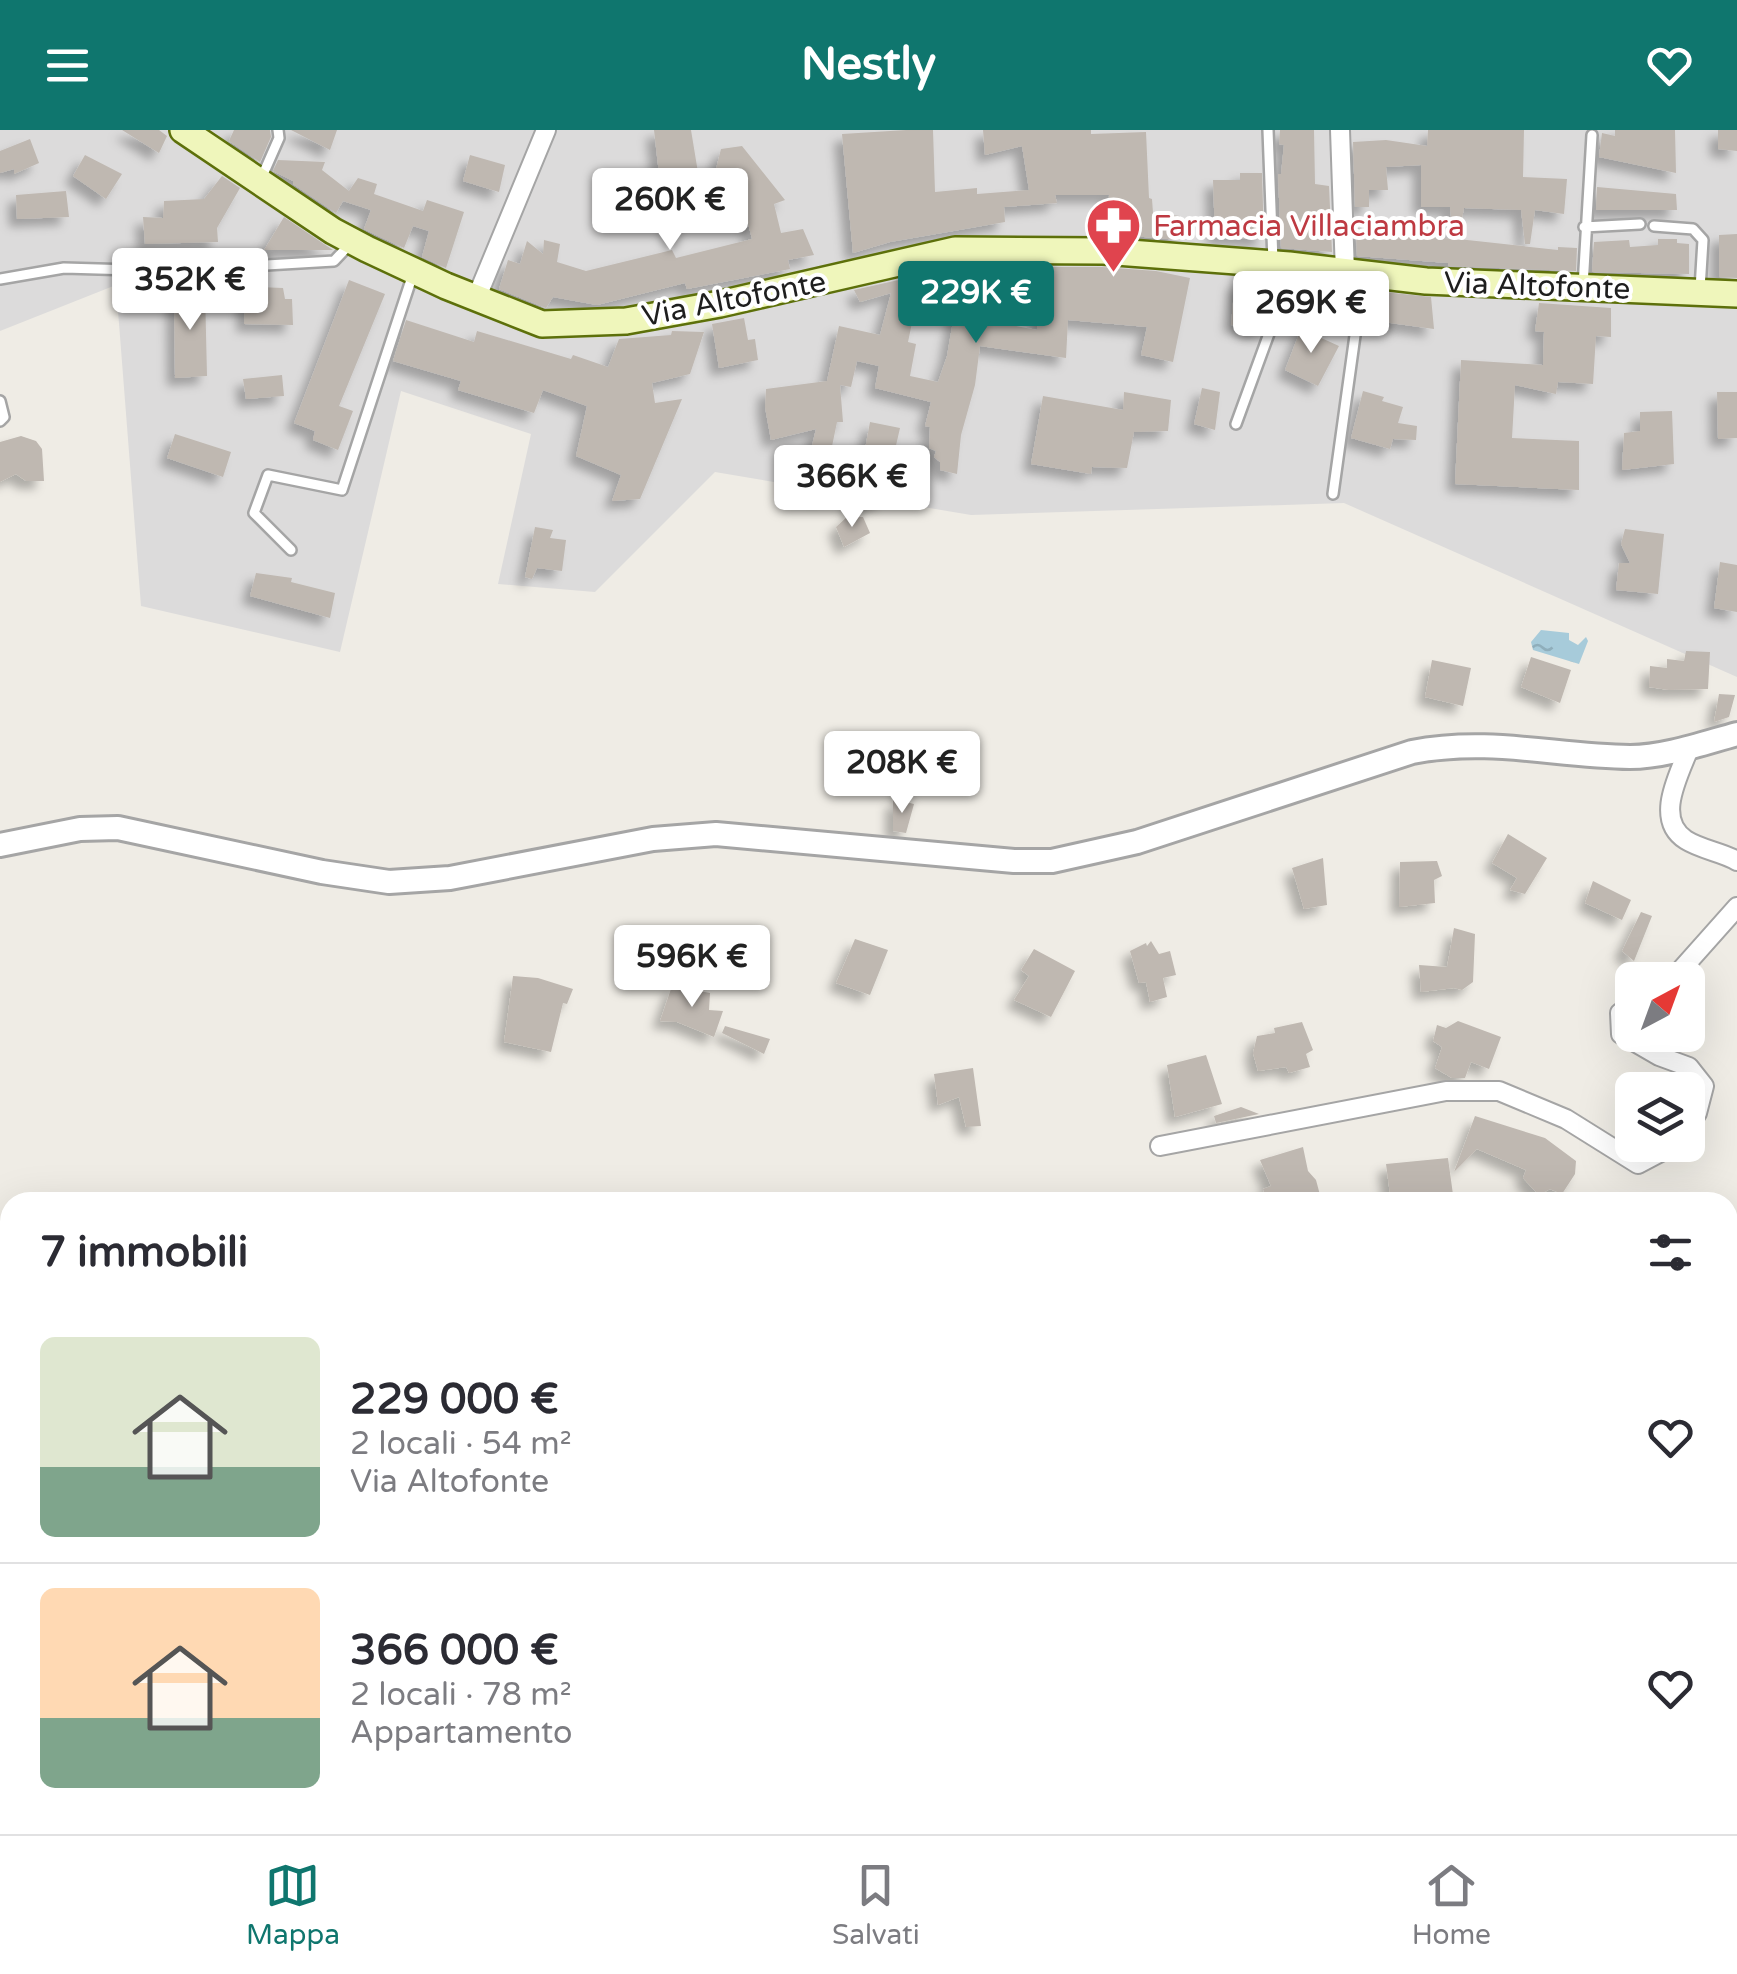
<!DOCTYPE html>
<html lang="it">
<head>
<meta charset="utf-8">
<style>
	body { margin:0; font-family:"Varela Round",sans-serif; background:#f7f7f7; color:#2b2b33; height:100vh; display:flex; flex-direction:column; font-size:38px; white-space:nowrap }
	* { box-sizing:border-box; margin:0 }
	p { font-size:32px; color:#7c7c81 }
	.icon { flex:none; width:55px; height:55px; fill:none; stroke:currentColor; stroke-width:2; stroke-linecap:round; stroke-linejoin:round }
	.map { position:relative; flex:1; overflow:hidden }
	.panel { position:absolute; left:0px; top:1062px; width:1738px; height:642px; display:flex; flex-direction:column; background:#fff; border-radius:30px 30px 0 0; box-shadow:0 10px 40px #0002 }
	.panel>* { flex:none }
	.needle { width:65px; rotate:41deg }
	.controls { position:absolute; left:1615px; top:832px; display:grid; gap:20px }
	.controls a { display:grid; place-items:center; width:90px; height:90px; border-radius:15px; background:#fff; box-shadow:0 10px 40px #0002; font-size:50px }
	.price { position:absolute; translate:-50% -85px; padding:0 22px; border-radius:10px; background:#fff; color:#222; font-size:32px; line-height:65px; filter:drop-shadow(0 2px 5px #0008) }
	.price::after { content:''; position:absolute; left:50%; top:60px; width:30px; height:22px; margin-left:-15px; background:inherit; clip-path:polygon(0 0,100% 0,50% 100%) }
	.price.active { background:#0f766e; color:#fff }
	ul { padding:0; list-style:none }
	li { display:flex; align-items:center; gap:30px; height:250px; padding:0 40px }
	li+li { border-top:2px solid #e1e1e2 }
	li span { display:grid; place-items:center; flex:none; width:280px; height:200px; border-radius:15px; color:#555 }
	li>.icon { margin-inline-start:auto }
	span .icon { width:120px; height:120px; fill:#fffc; stroke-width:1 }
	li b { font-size:42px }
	h2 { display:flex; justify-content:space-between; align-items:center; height:120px; padding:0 40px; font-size:42px }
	header { display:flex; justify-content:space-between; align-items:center; height:130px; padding:0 40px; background:#0f766e; color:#fff; font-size:45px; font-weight:800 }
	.tabs { display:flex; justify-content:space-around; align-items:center; height:140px; border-top:2px solid #e1e1e2; background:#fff; font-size:28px; color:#7c7c81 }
	.tabs a { display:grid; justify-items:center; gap:5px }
	.tabs .active { color:#0f766e }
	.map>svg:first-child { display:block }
</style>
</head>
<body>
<header><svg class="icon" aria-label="menu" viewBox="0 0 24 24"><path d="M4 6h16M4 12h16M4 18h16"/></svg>Nestly<svg class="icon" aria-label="heart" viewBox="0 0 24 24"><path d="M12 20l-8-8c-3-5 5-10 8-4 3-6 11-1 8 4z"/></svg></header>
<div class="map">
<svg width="1737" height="1704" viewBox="0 0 1737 1704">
	<defs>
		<pattern id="water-ripples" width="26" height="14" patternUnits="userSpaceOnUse" patternTransform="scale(2.5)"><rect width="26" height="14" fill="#a7cbda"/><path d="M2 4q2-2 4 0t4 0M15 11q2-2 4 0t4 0" fill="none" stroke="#8faebb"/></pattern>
		<filter id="shadow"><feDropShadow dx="-8" dy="8" stdDeviation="5" flood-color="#0004"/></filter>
	</defs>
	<rect width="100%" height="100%" fill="#efece5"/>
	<path fill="#dcdbdb" d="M0 0H1737V547L1344 373 971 385 715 342 595 462 498 454 531 304 401 261 340 522 141 476 116 155 0 201Z"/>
	<path fill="url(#water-ripples)" d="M1541 500 1569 503V510L1578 515 1586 507 1588 511 1579 534 1533 520 1531 512Z"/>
	<path fill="#bfb8b1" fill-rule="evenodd" filter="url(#shadow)" d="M122 0H159L167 6 159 23Z
		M234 0H270L271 7 260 32 229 11Z
		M291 0H337L330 20Z
		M654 0H691L703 73 663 79Z
		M906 0H933L935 62 977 58V64L1029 60 1022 16 985 25 983 0H1091V4L1146 2 1149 68 1152 69 1153 83 1180 86V110L1108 104 1109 65H1055L1057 73 1004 77 1005 92 890 112 853 123 842 4Z
		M1280 0H1314L1315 54 1329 56 1332 122 1281 118 1278 44H1281L1284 15 1279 14Z
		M1428 0H1524L1523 47 1567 49 1564 84 1535 80 1530 114H1525L1521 80 1464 78 1458 109 1558 120V117L1577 118 1576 141 1448 136V133L1357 126 1356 98 1453 109 1450 77H1421V35L1386 37 1388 60H1369V77H1355L1353 12 1386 10 1427 16Z
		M1615 0H1675L1676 43 1599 27 1602 3 1615 6Z
		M1718 0H1737V21L1718 19Z
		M30 9 39 33 14 44V39L0 43V21Z
		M742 16 785 70 774 74 781 103 803 99 814 125 788 130 790 139 687 159 685 153 597 175 553 167 546 178 499 159 508 130 520 134 527 111 543 124 544 110 560 114 557 132 586 141 672 120 676 128 752 109 736 46 713 51 721 19Z
		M85 25 122 44 106 69 73 46Z
		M470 25 505 35 499 62 463 51Z
		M278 30 325 32 322 40 349 61 358 48 377 54 374 64 423 81 427 70 464 82 446 138 422 127 429 101 413 96 404 118 374 104 364 99 371 80 343 71 336 83 293 54V51L273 41Z
		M1240 43H1262L1264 109 1215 107 1213 50H1240Z
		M222 46 240 58 217 98 218 112 145 114 143 87 163 88 164 71 204 69Z
		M1597 57 1676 64 1677 80H1596Z
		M66 61 69 87 17 89 16 65Z
		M284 87 324 114 333 120H264Z
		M1737 104V148L1719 147V105Z
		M1658 109H1677V113L1689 114V144L1592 142 1594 112 1629 110 1630 117 1658 115Z
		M1011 137H1102L1156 141 1190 148 1173 232 1141 225 1147 197 1068 190 1066 228 980 216 975 255 961 305 957 344 940 340V332L934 327 936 321 929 318 930 297 925 296 931 272 875 258 879 236 857 231 851 257 840 255 843 292H837L831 321 835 322 824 367 801 361 816 299 771 310 765 277 766 259 827 251 839 196 880 205 891 163 860 172 854 160 903 149 914 183 908 212 916 214 910 246 938 252 947 226 962 139ZM1041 157 1037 200 985 190 989 166Z
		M349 150 385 164 339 276 353 281 338 320 313 310 315 301 294 293Z
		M1235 150 1275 158 1266 185H1263L1261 199 1231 195Z
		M258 157 283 158 285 169H292L293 195 244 194 245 161H257Z
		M174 159 205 160 207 246 175 248Z
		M1384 162 1431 167 1434 199 1383 192Z
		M1539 173 1611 178V207L1596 206 1593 254 1558 252 1556 264 1515 255 1512 308 1579 311V360L1455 354 1461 230 1543 235 1544 202 1535 201Z
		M744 188 748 210 755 209 758 230 719 238 712 194Z
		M406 190 474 212 477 201 571 229 573 225 608 237 619 209 671 205 672 201 704 202 690 244 652 253 655 273 682 269 640 369 612 371 621 345 576 326 587 276 543 260 534 283 458 260 461 251 393 231Z
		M1302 196 1321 202 1319 207 1339 216 1318 256 1285 240Z
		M282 245 284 266 246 269 243 249Z
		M1202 258 1220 262 1215 300 1194 294Z
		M1363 261 1384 267 1382 271 1403 277 1398 293 1417 296 1416 310 1393 309 1390 319 1351 308Z
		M1124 262 1171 270 1168 301 1134 302 1127 338 1092 337 1091 344 1031 334 1043 266 1123 280Z
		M1717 262H1737V308L1718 309Z
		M1672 281 1674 334 1622 340 1624 303 1640 301V282Z
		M870 292 900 298 883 372 859 375 857 363Z
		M175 304 231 322 223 347 167 328Z
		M21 306 36 311 42 319 44 351H26L16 344 0 352V312Z
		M848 386 863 387 870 403 844 417 836 397Z
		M535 397 553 400 550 408 566 410 562 441 537 438 532 449 525 447Z
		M1625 399 1664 404 1658 464 1616 460 1619 433H1630L1621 414Z
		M1720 432 1737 435V482L1714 478Z
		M256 443 292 448 291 452 335 463 330 488 250 466Z
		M1686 521 1710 522 1708 559 1669 560 1649 557 1650 536 1667 538V529L1684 531Z
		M1531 527 1571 540 1560 573 1521 557Z
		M1432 530 1471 538 1463 576 1425 567Z
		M1719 564 1735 565 1729 587 1714 592Z
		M893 669 914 674 906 703 893 701Z
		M1508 704 1547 728 1525 764 1510 760 1517 748 1492 733Z
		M1323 728 1327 775 1304 779 1292 738Z
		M1437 731 1442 746 1434 750 1435 773 1399 777 1400 732Z
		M1593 751 1631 770 1622 790 1585 773Z
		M1641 782 1652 786 1634 831 1622 821Z
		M1454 798 1475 804 1473 852 1462 860 1454 858 1421 862 1419 835 1447 837Z
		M855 809 888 820 870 865 836 853Z
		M1151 811 1159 824 1170 821 1176 845 1163 848 1167 867 1150 872 1146 852 1139 853 1130 821 1146 813 1147 816Z
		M1034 819 1075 841 1051 887 1014 870 1029 846 1021 840Z
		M513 846 538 848 573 859 567 874 563 873 551 922 504 912Z
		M672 856 710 863 709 880 723 881 714 907 677 892 660 891Z
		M1458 891 1501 907 1489 939 1471 932 1465 948H1452L1435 938 1442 917 1433 911 1437 895 1446 898Z
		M1302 892 1313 920 1306 924 1310 937 1289 943 1286 937 1258 941 1253 923 1257 906 1275 903 1274 898Z
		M725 896 770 909 764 924 722 903Z
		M1206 925 1222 974 1175 987 1167 935Z
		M973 938 981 996 966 997 959 967 938 975 934 944Z
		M1241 977 1259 984 1216 993 1214 986Z
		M1475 986 1545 1008 1576 1031 1575 1044 1562 1064 1550 1059 1539 1065 1523 1048 1526 1040 1477 1019 1454 1042Z
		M1303 1017 1308 1041 1316 1050 1320 1065 1311 1072H1268L1263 1059 1271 1056 1260 1030Z
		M1448 1028 1454 1072H1391L1386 1034Z"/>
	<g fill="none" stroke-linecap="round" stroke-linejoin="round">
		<defs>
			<path id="service" d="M1268 0 1273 131
				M261 49 279 8 278 0
				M1654 96 1693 99 1703 110 1700 159
				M1584 97 1640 94
				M0 149 64 138 167 141 334 131 351 113
				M1583 156 1592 5
				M0 271 4 287 0 291
				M1236 294 1293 138
				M1333 364 1363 148
				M291 420 254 383 268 345 342 360 413 144"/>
			<path id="minor" d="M1340 0 1345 143
				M476 169 546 0
				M1690 616C1680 643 1653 689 1686 710 1702 720 1722 722 1737 731
				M1672 850 1737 777
				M1632 874 1620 883 1621 904 1659 926 1689 937 1704 956 1697 983 1688 997
				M1160 1016 1446 961H1499L1566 989 1638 1034 1674 1015"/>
			<path id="tertiary" d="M0 715 80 699 118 698 322 742 389 752 450 748 653 709 716 704 1014 731H1052L1137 712 1412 622C1490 607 1554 626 1630 627 1665 627 1704 613 1737 604"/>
			<path id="secondary" d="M183 0 333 101 367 119 446 156 542 194 626 191 720 174 955 120 1103 121 1289 135 1426 151 1737 164"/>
		</defs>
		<use href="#service" stroke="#a5a5a5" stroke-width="14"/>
		<use href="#minor" stroke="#a5a5a5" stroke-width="22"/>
		<use href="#tertiary" stroke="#a5a5a5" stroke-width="28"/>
		<use href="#secondary" stroke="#5d700a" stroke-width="30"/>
		<use href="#service" stroke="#fff" stroke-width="9"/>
		<use href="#minor" stroke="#fff" stroke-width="18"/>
		<use href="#tertiary" stroke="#fff" stroke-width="22"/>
		<use href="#secondary" stroke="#eff6bb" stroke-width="25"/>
	</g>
	<defs>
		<symbol id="pharmacy-pin" viewBox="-11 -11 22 30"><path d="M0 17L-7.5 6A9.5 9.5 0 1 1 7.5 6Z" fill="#e0444e" stroke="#fff"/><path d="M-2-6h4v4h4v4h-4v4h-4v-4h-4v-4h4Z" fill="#fff"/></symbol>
	</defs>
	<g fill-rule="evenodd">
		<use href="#pharmacy-pin" x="1082" y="64" width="63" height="86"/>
	</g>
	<g text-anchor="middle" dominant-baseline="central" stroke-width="8" stroke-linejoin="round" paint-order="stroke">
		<g font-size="30" fill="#be3a42" stroke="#fff" text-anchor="start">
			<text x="1153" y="96">Farmacia Villaciambra</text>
		</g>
		<g font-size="30" fill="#1e1e1e" stroke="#fff">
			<text transform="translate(1537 156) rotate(2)">Via Altofonte</text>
			<text transform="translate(734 169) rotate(-11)">Via Altofonte</text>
		</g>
	</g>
</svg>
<div class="controls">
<a><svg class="needle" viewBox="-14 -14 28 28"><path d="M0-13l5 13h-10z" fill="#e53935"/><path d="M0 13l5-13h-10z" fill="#7c7c81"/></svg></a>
<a><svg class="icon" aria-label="layers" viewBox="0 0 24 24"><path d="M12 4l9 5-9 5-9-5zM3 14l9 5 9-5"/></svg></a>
</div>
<b class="price" style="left:670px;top:123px">260K €</b>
<b class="price" style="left:190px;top:203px">352K €</b>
<b class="price active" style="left:976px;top:216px">229K €</b>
<b class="price" style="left:1311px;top:226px">269K €</b>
<b class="price" style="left:852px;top:400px">366K €</b>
<b class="price" style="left:902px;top:686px">208K €</b>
<b class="price" style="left:692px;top:880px">596K €</b>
<section class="panel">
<h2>7 immobili<svg class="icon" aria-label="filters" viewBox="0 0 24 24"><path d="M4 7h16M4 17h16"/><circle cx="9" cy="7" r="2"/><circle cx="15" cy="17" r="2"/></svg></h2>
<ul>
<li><span style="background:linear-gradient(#dfe7d0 65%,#7fa58c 0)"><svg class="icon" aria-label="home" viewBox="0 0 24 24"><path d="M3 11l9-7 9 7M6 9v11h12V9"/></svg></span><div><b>229 000 €</b><p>2 locali · 54 m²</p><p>Via Altofonte</p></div><svg class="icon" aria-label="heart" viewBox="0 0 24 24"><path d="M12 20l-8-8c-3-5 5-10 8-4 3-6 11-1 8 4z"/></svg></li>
<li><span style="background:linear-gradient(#ffd9b3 65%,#7fa58c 0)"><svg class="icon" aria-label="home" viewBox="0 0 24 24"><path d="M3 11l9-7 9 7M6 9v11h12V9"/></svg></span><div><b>366 000 €</b><p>2 locali · 78 m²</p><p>Appartamento</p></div><svg class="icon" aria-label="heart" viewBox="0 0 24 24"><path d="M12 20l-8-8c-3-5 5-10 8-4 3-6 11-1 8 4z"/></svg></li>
</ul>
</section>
</div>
<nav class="tabs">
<a class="active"><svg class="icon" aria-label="map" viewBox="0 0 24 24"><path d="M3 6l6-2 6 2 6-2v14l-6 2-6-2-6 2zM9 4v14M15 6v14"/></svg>Mappa</a>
<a><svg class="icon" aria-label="saved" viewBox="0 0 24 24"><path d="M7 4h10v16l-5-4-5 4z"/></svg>Salvati</a>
<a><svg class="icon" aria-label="home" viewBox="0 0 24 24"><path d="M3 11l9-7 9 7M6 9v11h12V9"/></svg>Home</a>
</nav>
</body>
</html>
